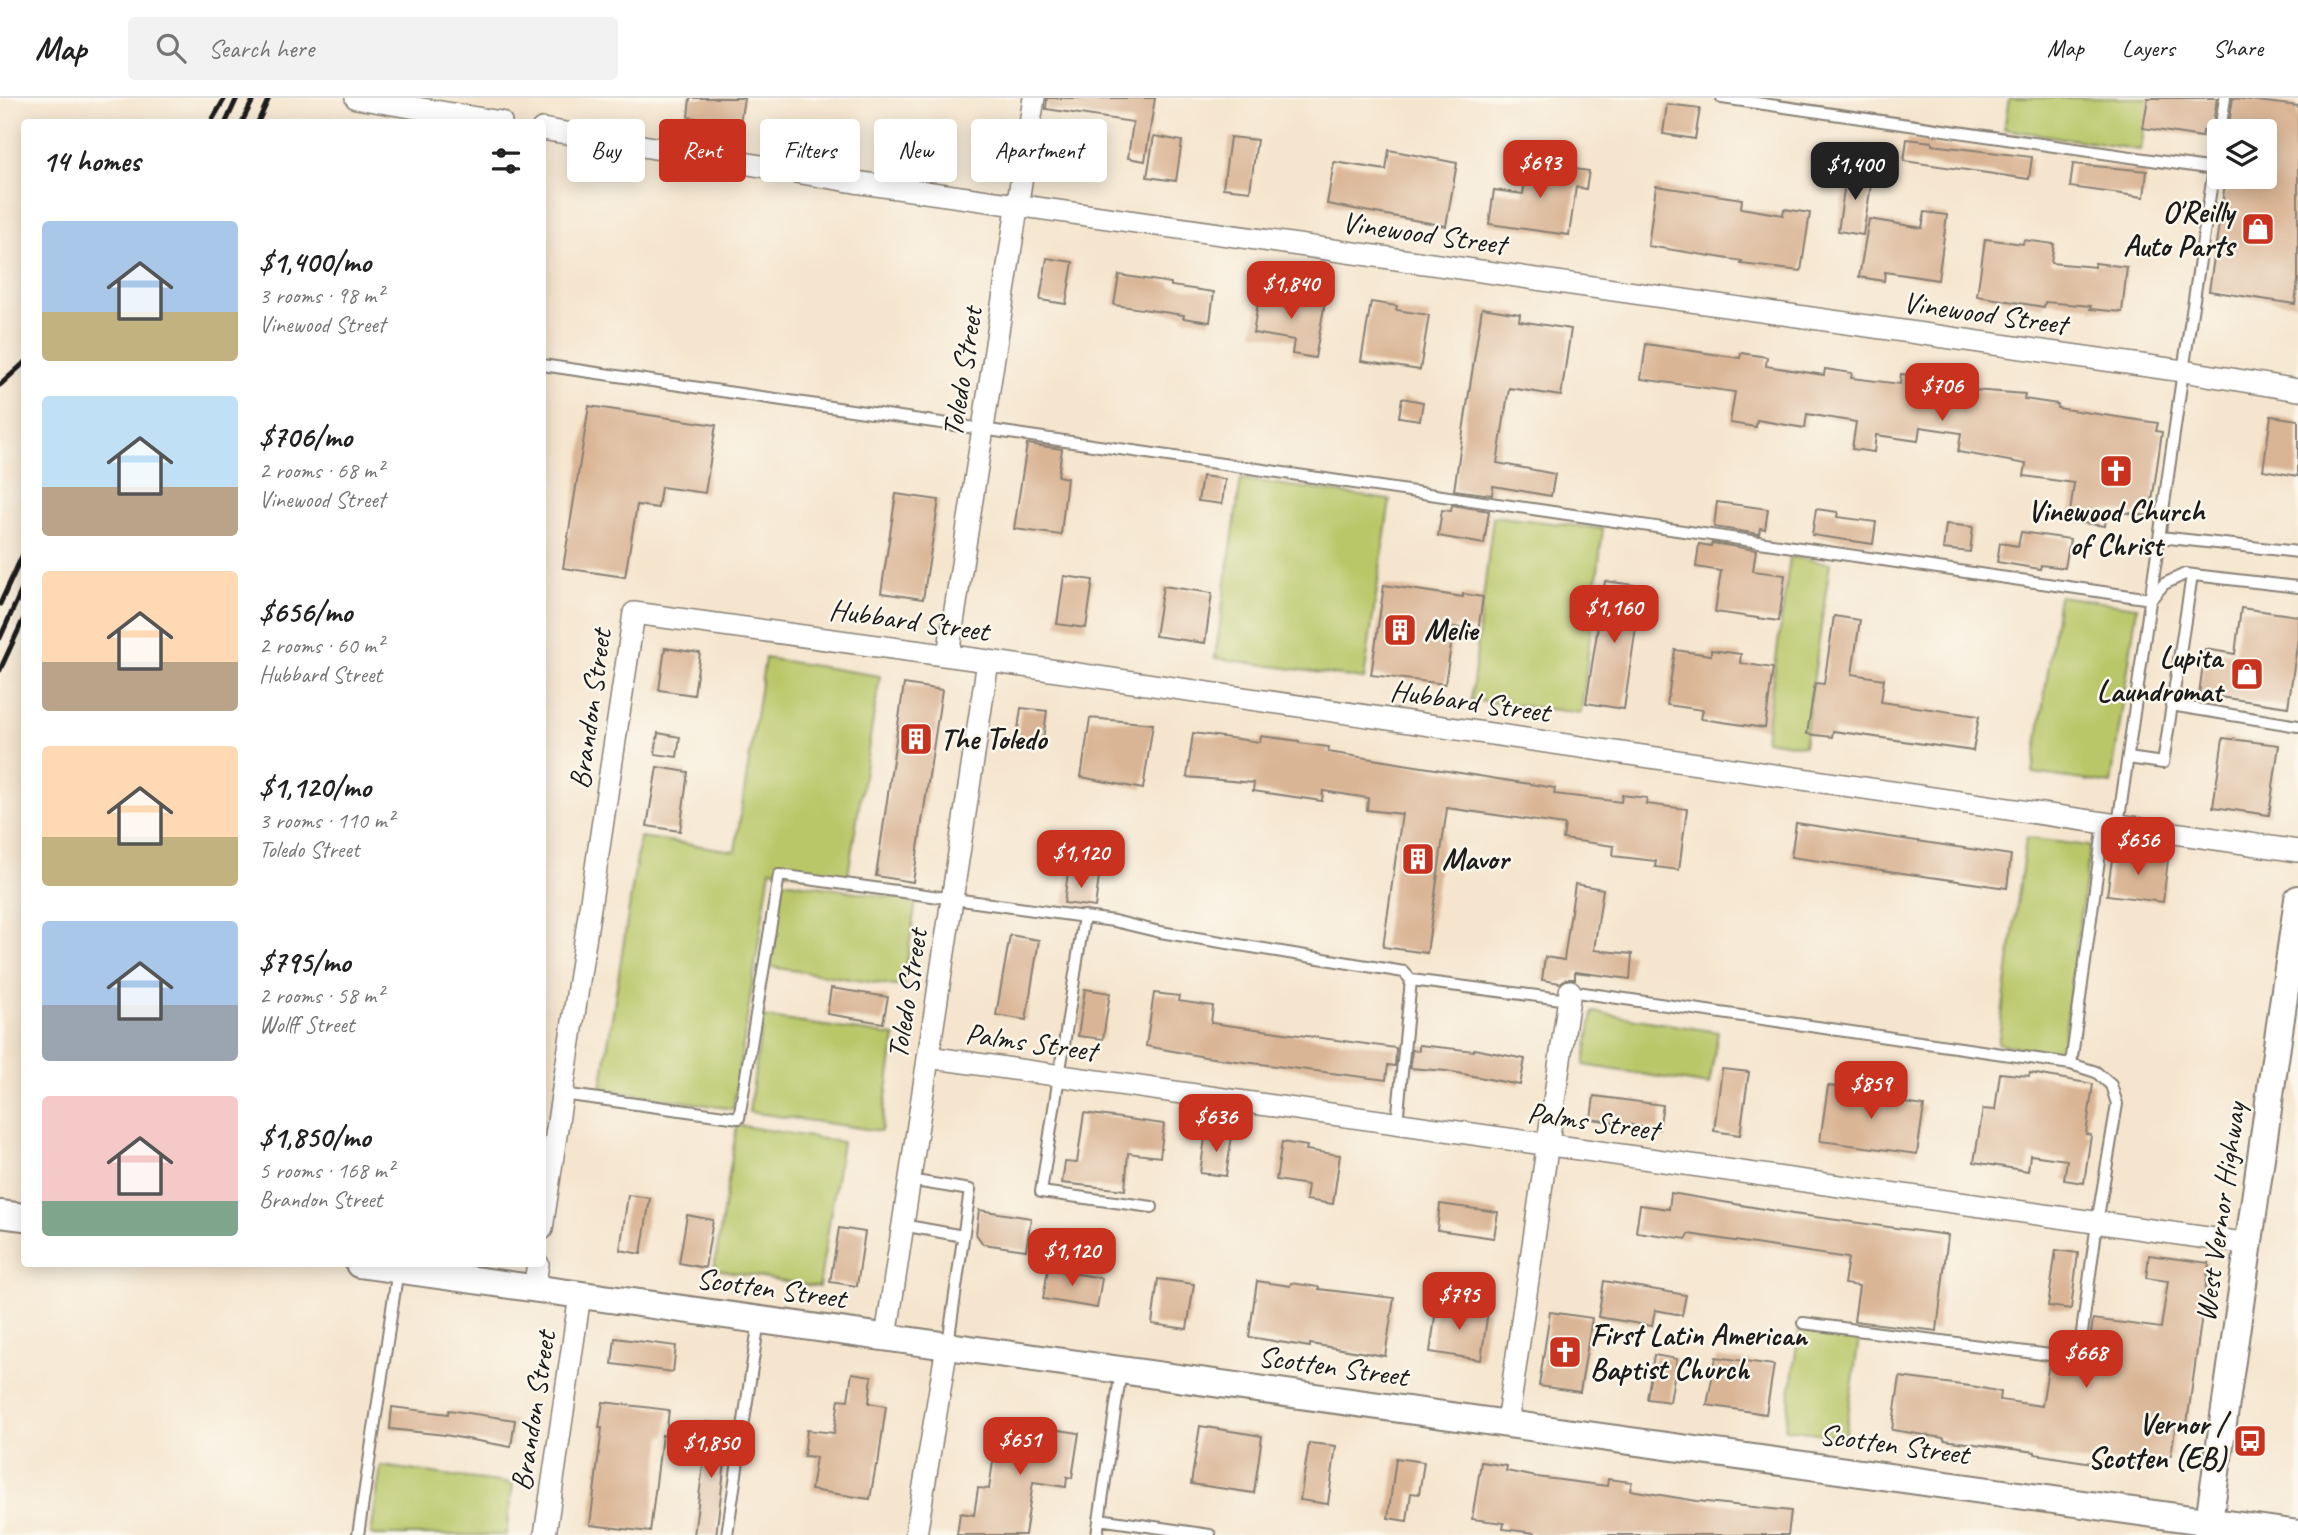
<!DOCTYPE html>
<html lang="en">
<head>
<meta charset="utf-8">
<style>
	body { margin:0; font-family:Caveat,sans-serif; background:#f2f2f2; color:#222; height:100vh; display:flex; flex-direction:column; font-size:26px; white-space:nowrap }
	* { box-sizing:border-box; margin:0 }
	p { font-size:23px; color:#767676 }
	.icon { flex:none; width:38px; height:38px; fill:none; stroke:currentColor; stroke-width:2; stroke-linecap:round; stroke-linejoin:round }
	.map { position:relative; flex:1; overflow:hidden }
	.side { position:absolute; left:21px; top:21px; width:525px; height:1148px; display:flex; flex-direction:column; background:#fff; border-radius:7px; box-shadow:0 4px 18px #0003 }
	.side>* { flex:none }
	.banner { position:absolute; left:567px; top:21px; width:665px; height:63px; display:flex; gap:14px }
	.tools { position:absolute; left:2207px; top:21px; display:grid; gap:14px }
	.tools a { display:grid; place-items:center; width:70px; height:70px; border-radius:7px; background:#fff; box-shadow:0 4px 18px #0003; font-size:35px }
	.price { position:absolute; translate:-50% -60px; padding:0 16px; border-radius:14px; background:#c8321e; color:#fff; font-size:23px; line-height:46px; filter:drop-shadow(0 2px 4px #0008) }
	.price::after { content:''; position:absolute; left:50%; top:42px; width:21px; height:16px; margin-left:-10px; background:inherit; clip-path:polygon(0 0,100% 0,50% 100%) }
	.price.current { background:#222; color:#fff }
	ul { padding:0; list-style:none }
	li { display:flex; align-items:center; gap:21px; height:175px; padding:0 21px }
	li span { display:grid; place-items:center; flex:none; width:196px; height:140px; border-radius:7px; color:#555 }
	li>.icon { margin-inline-start:auto }
	span .icon { width:84px; height:84px; fill:#fffc; stroke-width:1 }
	li b { font-size:30px }
	h2 { display:flex; justify-content:space-between; align-items:center; height:84px; padding:0 21px; font-size:30px }
	.chip { padding:0 24px; border-radius:7px; background:#fff; box-shadow:0 4px 18px #0003; font-size:24px; line-height:63px }
	.chip.current { background:#c8321e; color:#fff }
	header { display:flex; align-items:center; gap:42px; box-sizing:border-box; height:98px; padding:0 35px; background:#fff; border-bottom:2px solid #e0e0e0 }
	header strong { font-size:33px }
	nav { display:flex; gap:38px; margin-inline-start:auto; font-size:24px }
	.search { width:490px; height:63px; background:#f2f2f2; display:flex; align-items:center; gap:18px; box-sizing:border-box; padding:0 24px; border-radius:7px; color:#767676; font-size:26px }
	.map>svg:first-child { display:block }
</style>
</head>
<body>
<header>
<strong>Map</strong>
<div class="search"><svg class="icon" aria-label="search" viewBox="0 0 24 24"><circle cx="10" cy="10" r="6"/><path d="M15 15l6 6"/></svg>Search here</div>
<nav><a>Map</a><a>Layers</a><a>Share</a></nav>
</header>
<div class="map">
<svg width="2298" height="1437" viewBox="0 0 2298 1437">
	<rect width="100%" height="100%" fill="#fbf7ec"/>
	<filter id="ink" filterUnits="userSpaceOnUse"><feTurbulence type="fractalNoise" baseFrequency=".0143" numOctaves="2"/><feDisplacementMap in="SourceGraphic" scale="14" xChannelSelector="R" yChannelSelector="G"/><feConvolveMatrix kernelMatrix="1 2 1 2 8 2 1 2 1" color-interpolation-filters="sRGB"/></filter>
	<filter id="wash" filterUnits="userSpaceOnUse"><feTurbulence type="fractalNoise" baseFrequency=".00686" numOctaves="4" result="noise"/><feDisplacementMap in="SourceGraphic" scale="28" xChannelSelector="R" yChannelSelector="G"/><feGaussianBlur stdDeviation="1.57" result="paint"/><feColorMatrix in="noise" values="0 0 0 0 0 0 0 0 0 0 0 0 0 0 0 0 0 1.4 0 .05"/><feComposite in="paint" operator="in"/></filter>
	<g filter="url(#wash)">
		<rect width="100%" height="100%" fill="#f5e5ce"/>
		<path fill="#b9c769" stroke="#6a7242" stroke-width="2" d="M2009 0H2149L2141 52 2004 31Z
			M1241 381 1390 402 1364 581 1215 560Z
			M1493 418 1603 431 1581 615 1471 602Z
			M1790 459 1830 465 1804 648 1765 642Z
			M2059 498 2137 509 2111 686 2033 675Z
			M765 560 880 578 847 783 770 771 733 1011 601 991 640 739 735 753Z
			M2026 740 2090 748 2062 955 1998 946Z
			M783 783 916 803 903 889 770 869Z
			M1593 914 1718 934 1709 987 1584 967Z
			M763 919 895 938 881 1033 749 1014Z
			M737 1027 842 1044 819 1189 714 1171Z
			M1799 1232 1859 1240 1845 1339 1785 1331Z
			M381 1368 513 1386 506 1437H371Z"/>
		<g id="blocks">
			<path fill="#dab595" d="M690 0H744L740 26 688 19Z
				M1047 0H1155L1145 63 1128 60 1133 24 1046 11Z
				M2148 0H2217L2212 33H2203L2202 39 2143 30Z
				M2233 0 2298 8V183L2295 206 2209 193 2226 79H2264V33H2228Z
				M1667 6 1700 10 1695 41 1663 36Z
				M1154 38 1182 43 1176 83 1147 79Z
				M1230 39 1257 42 1250 93 1223 90Z
				M1907 41 1932 44V47L2032 59 2029 81 1904 63Z
				M1389 52 1457 65 1446 128 1327 106 1334 64 1386 72Z
				M1528 64 1589 73 1586 91 1576 89 1569 137 1489 126 1494 92 1523 96Z
				M2073 66 2147 73 2144 99 2070 89Z
				M1847 71 1873 74 1863 137 1838 133Z
				M1656 88 1742 101 1741 110 1783 117 1784 111 1810 115 1801 173 1741 166 1742 163 1648 148Z
				M1925 114 1947 117 1938 182 1885 174 1884 183 1859 179 1869 121 1922 130Z
				M1985 141 2023 146 2024 142 2054 146 2051 165 2095 169V165L2127 169 2122 214 2090 211 2091 208 2045 204 2044 209 1977 198Z
				M1047 160 1073 164 1066 206 1040 202Z
				M1119 177 1171 185V188L1214 194 1210 224 1183 220 1184 217 1114 207Z
				M1260 193 1325 204 1315 260 1292 256 1294 242 1253 235Z
				M1371 204 1397 208 1396 212 1429 217 1420 272 1361 263Z
				M1482 210 1520 216 1519 223 1571 231 1561 298 1509 290 1497 365 1555 376 1551 398 1493 388 1492 397 1454 392Z
				M1646 246 1740 260 1741 255 1767 259 1766 268 1824 277 1825 271 1852 275 1851 280 1900 286 1901 276 1962 284 1961 291 2025 296 2024 301 2058 306 2057 310 2158 325 2156 333 2162 334 2150 418 2107 412 2105 428 2069 423 2074 385 2024 378 2026 366 1958 354 1961 335 1920 329 1918 343 1876 337 1874 354 1852 351 1856 324 1807 316 1805 330 1757 322 1756 329 1730 325 1735 294 1641 281Z
				M1402 300 1423 304 1420 322 1399 319Z
				M589 308 716 327 705 395 661 389 658 410 637 407 625 479 563 470Z
				M2271 318 2298 322V378L2263 372Z
				M1027 346 1062 351 1058 378 1067 380 1061 437 1014 431Z
				M1202 378 1225 381 1222 406 1198 403Z
				M896 396 939 402 923 501 881 495Z
				M1717 404 1768 411 1765 431 1760 430 1759 436 1714 429Z
				M1452 407 1489 413 1484 446 1438 438 1442 412 1451 413Z
				M1816 411 1838 414 1837 419 1876 424 1873 446 1812 437Z
				M1946 426 1973 429 1970 454 1943 451Z
				M2021 434 2070 441 2065 470 2041 467 2040 471 1997 464 2000 445 2018 448Z
				M1712 445 1756 452 1753 473 1785 477 1779 523 1715 514 1721 473 1696 469 1699 446 1711 448Z
				M1064 478 1093 482 1086 530 1057 526Z
				M1605 483 1642 488 1624 611 1586 605Z
				M1384 487 1463 499V496L1483 499 1478 533 1454 529 1445 586 1371 577Z
				M1163 488 1212 495 1205 545 1155 538Z
				M2241 510 2298 518V541L2288 609 2199 596 2205 551 2235 556Z
				M1834 518 1860 522 1852 576 1884 581 1881 604 1979 618 1973 653 1833 633 1832 639 1807 636 1815 585 1824 586Z
				M665 550 700 555 694 597 659 592Z
				M1675 552 1711 557V552L1741 556 1740 565 1773 570 1765 630 1701 621 1703 612 1667 607Z
				M904 586 942 592 913 784 876 778Z
				M1021 610 1047 613 1042 649 1016 645Z
				M1090 620 1153 626 1143 691 1081 679Z
				M658 635 680 639 677 659 655 656Z
				M1193 635 1260 644 1261 638 1299 643V645L1329 649 1328 654 1555 690 1554 696 1621 704 1622 697 1647 700 1646 706 1687 711 1679 772 1655 769 1656 763 1613 758 1614 748 1563 741 1565 727 1447 710 1427 855 1383 849 1402 716 1367 712 1368 700 1323 693 1322 703 1253 693 1254 685 1187 679Z
				M2223 640 2279 647 2269 717 2213 709Z
				M657 669 688 674 680 733 647 728Z
				M1796 725 2011 757 2007 790 1791 759Z
				M2113 754 2168 762 2163 804 2107 797Z
				M1068 774 1099 779 1095 809 1064 805Z
				M1575 786 1603 791 1594 852 1632 856 1630 881 1575 874V881H1566L1560 885 1542 882 1545 859 1564 862Z
				M1010 837 1039 842 1026 922 996 917Z
				M831 890 888 899 883 925 827 916Z
				M1085 891 1110 895 1103 941 1078 938Z
				M1154 895 1179 898 1178 903 1213 908 1211 925 1396 950 1395 968 1388 967 1386 982 1205 959 1146 948Z
				M1419 947 1474 953V951L1525 961 1520 987 1447 973 1410 970 1412 952 1419 953Z
				M1722 971 1749 974 1740 1037 1714 1033Z
				M2000 975 2029 978 2030 975 2093 986 2086 1036 2091 1037 2084 1085 2064 1082 2067 1062 2030 1057 2028 1073 1974 1064 1983 1011 1995 1012Z
				M1828 988 1886 994 1885 1002 1924 1008 1917 1056 1820 1043Z
				M1594 998 1663 1007 1659 1031 1591 1021Z
				M1084 1015 1164 1026 1160 1059 1128 1055 1125 1092 1062 1085 1065 1064 1077 1065Z
				M1206 1033 1232 1037 1226 1078 1200 1075Z
				M1282 1044 1307 1048 1306 1052 1340 1057 1333 1106 1306 1102 1308 1087 1276 1082Z
				M1671 1095 1793 1116 1948 1137 1937 1233 1854 1223 1859 1188 1844 1186 1848 1160 1688 1136 1687 1141 1636 1134 1640 1107 1669 1111Z
				M628 1097 650 1100 641 1156 620 1152Z
				M1440 1106 1498 1114 1494 1140 1437 1132Z
				M979 1112 1031 1120 1026 1152 983 1146 976 1136Z
				M687 1117 713 1122 705 1170 679 1165Z
				M839 1130 865 1134 857 1188 830 1184Z
				M2056 1152 2078 1155 2071 1211 2048 1208Z
				M2149 1157 2209 1165 2186 1333 2175 1331 2171 1357 2155 1369 2093 1361V1365L2066 1361 2035 1356V1354L1944 1342V1340L1892 1332 1900 1279 1977 1289 2001 1294 2000 1302 2042 1308 2049 1265 2086 1270 2093 1221 2161 1230 2168 1183 2146 1180Z
				M1048 1171 1102 1180 1097 1210 1043 1201Z
				M1158 1181 1194 1186 1187 1231 1152 1226Z
				M1257 1183 1290 1188 1291 1185 1319 1189V1191L1394 1200 1385 1258 1310 1246V1249L1249 1239Z
				M1604 1183 1686 1197 1682 1217 1655 1212 1652 1228 1598 1219Z
				M1437 1205 1488 1213 1481 1262 1430 1254Z
				M1550 1214 1592 1220 1580 1294 1539 1288Z
				M615 1240 676 1248 673 1274 612 1266Z
				M1654 1257 1677 1261 1670 1304 1647 1301Z
				M1716 1259 1774 1267 1766 1316 1707 1307Z
				M852 1275 872 1278 869 1305 886 1308 878 1367H876L870 1401 811 1392 816 1359 804 1358 807 1332 834 1335 839 1301 848 1302Z
				M603 1304 669 1312 666 1338 662 1337 650 1434 590 1427 602 1330H599Z
				M392 1309 448 1316 449 1312 515 1322 511 1349 445 1337 390 1331Z
				M999 1323 1079 1335 1072 1380 1067 1379 1066 1389 1033 1384 1025 1437H957L960 1415 974 1417 978 1390 989 1391Z
				M706 1324 727 1326 723 1355 726 1356 716 1437H694L706 1345 703 1344Z
				M1200 1328 1262 1338 1254 1395 1191 1386Z
				M1309 1345 1336 1348 1328 1406 1300 1402Z
				M1396 1360 1424 1364 1419 1396 1411 1395 1407 1423 1388 1420Z
				M1481 1364 1507 1368 1506 1373 1537 1379 1607 1388 1608 1381 1632 1384 1630 1392 1697 1403 1791 1413 1788 1437H1535V1435L1503 1431 1504 1425 1472 1421Z"/>
		</g>
	</g>
	<g filter="url(#ink)">
		<use href="#blocks" fill-opacity="0" stroke="#888075" stroke-width="2"/>
		<g fill="none" stroke-linecap="round" stroke-linejoin="round">
			<defs>
				<path id="service" d="M1722 0 2214 71
					M2220 33 2225 0
					M542 267 2151 501 2164 486 2185 476 2298 489
					M2160 439 2298 454
					M2171 607 2298 628
					M2128 660 2163 665 2192 477
					M2118 727 2183 273 2219 38
					M1084 818 1041 1094 1152 1109
					M1411 882 1569 902
					M1570 893 2071 966 2096 974 2111 987 2117 1006 2097 1125 2080 1249 2073 1260 1803 1225
					M2071 966 2104 725
					M562 996 739 1020 779 777 1114 823 1160 834 1404 874 1411 882 1397 1025
					M909 1082 970 1092 948 1246
					M902 1127 963 1138
					M1099 1421 1210 1437
					M358 1437 398 1171
					M727 1437 759 1222
					M1097 1437 1121 1272"/>
				<path id="minor" d="M356 0 501 24
					M542 31 855 84 2183 273 2298 292
					M948 557 1034 0
					M928 959 2250 1146
					M542 1131 634 515 988 563 2298 753
					M534 1190 538 1166
					M886 1239 988 563
					M1507 1326 1570 893
					M545 1437 580 1197
					M916 1437 947 1248"/>
				<path id="tertiary" d="M0 1116 24 1119
					M359 1166 2298 1436
					M2207 1437 2298 801"/>
			</defs>
			<use href="#service" stroke="#888075" stroke-width="14"/>
			<use href="#minor" stroke="#888075" stroke-width="24"/>
			<use href="#tertiary" stroke="#888075" stroke-width="30"/>
			<use href="#service" stroke="#fff" stroke-width="10"/>
			<use href="#minor" stroke="#fff" stroke-width="21"/>
			<use href="#tertiary" stroke="#fff" stroke-width="26"/>
			<path stroke="#1c1c1c" stroke-width="5" d="M211 24 225 0
				M226 24 237 0
				M242 24 254 0
				M258 24 269 0
				M0 287 24 265
				M0 506 24 454
				M0 540 24 487
				M0 572 24 520"/>
		</g>
	</g>
	<defs>
		<symbol id="shop-square" viewBox="-11 -11 22 22"><rect x="-9" y="-9" width="18" height="18" rx="4" fill="#c8321e" stroke="#fbf7ec"/><path d="M-5-2.5h2.3a2.7 3.5 0 0 1 5.4 0H5L5.5 6h-11ZM-1.5-2.5h3a1.5 2.3 0 0 0-3 0Z" fill="#fff"/></symbol>
		<symbol id="church-square" viewBox="-11 -11 22 22"><rect x="-9" y="-9" width="18" height="18" rx="4" fill="#c8321e" stroke="#fbf7ec"/><path d="M-1.2-6h2.4v3.5h3.3v2.4h-3.3V6h-2.4V-.1h-3.3v-2.4h3.3Z" fill="#fff"/></symbol>
		<symbol id="building-square" viewBox="-11 -11 22 22"><rect x="-9" y="-9" width="18" height="18" rx="4" fill="#c8321e" stroke="#fbf7ec"/><path d="M-4-6H4V6H1V3H-1V6H-4ZM-2.5-4.3h1.7v1.8h-1.7ZM.8-4.3h1.7v1.8H.8ZM-2.5-1h1.7V.8h-1.7ZM.8-1h1.7V.8H.8Z" fill="#fff"/></symbol>
		<symbol id="bus-square" viewBox="-11 -11 22 22"><rect x="-9" y="-9" width="18" height="18" rx="4" fill="#c8321e" stroke="#fbf7ec"/><path d="M-5-6H5V4H4V6H2V4H-2V6H-4V4H-5ZM-3.5-4V0h7V-4ZM-3.5 1.2v1.5H-2V1.2ZM2 1.2v1.5H3.5V1.2Z" fill="#fff"/></symbol>
	</defs>
	<g fill-rule="evenodd">
		<use href="#shop-square" x="2239" y="112" width="38" height="38"/>
		<use href="#church-square" x="2097" y="354" width="38" height="38"/>
		<use href="#building-square" x="1381" y="513" width="38" height="38"/>
		<use href="#shop-square" x="2228" y="557" width="38" height="38"/>
		<use href="#building-square" x="897" y="622" width="38" height="38"/>
		<use href="#building-square" x="1399" y="742" width="38" height="38"/>
		<use href="#church-square" x="1546" y="1235" width="38" height="38"/>
		<use href="#bus-square" x="2231" y="1324" width="38" height="38"/>
	</g>
	<g text-anchor="middle" dominant-baseline="central" stroke-width="5" stroke-linejoin="round" paint-order="stroke">
		<g font-size="30" font-weight="bold" fill="#1c1c1c" stroke="#fbf7ec" text-anchor="start">
			<text x="2234" y="114" text-anchor="end">O'Reilly<tspan x="2234" dy="34">Auto Parts</tspan></text>
			<text x="2116" y="413" text-anchor="middle">Vinewood Church<tspan x="2116" dy="34">of Christ</tspan></text>
			<text x="1424" y="532">Melie</text>
			<text x="2222" y="559" text-anchor="end">Lupita<tspan x="2222" dy="34">Laundromat</tspan></text>
			<text x="940" y="641">The Toledo</text>
			<text x="1442" y="761">Mavor</text>
			<text x="1590" y="1237">First Latin American<tspan x="1590" dy="34">Baptist Church</tspan></text>
			<text x="2226" y="1326" text-anchor="end">Vernor /<tspan x="2226" dy="34">Scotten (EB)</tspan></text>
		</g>
		<g font-size="30" fill="#1c1c1c" stroke="#fbf7ec">
			<text transform="translate(1424 135) rotate(8)">Vinewood Street</text>
			<text transform="translate(1985 215) rotate(8)">Vinewood Street</text>
			<text transform="translate(962 274) rotate(-81)">Toledo Street</text>
			<text transform="translate(909 522) rotate(8)">Hubbard Street</text>
			<text transform="translate(1470 603) rotate(8)">Hubbard Street</text>
			<text transform="translate(590 611) rotate(-82)">Brandon Street</text>
			<text transform="translate(907 896) rotate(-81)">Toledo Street</text>
			<text transform="translate(1031 944) rotate(8)">Palms Street</text>
			<text transform="translate(1593 1023) rotate(8)">Palms Street</text>
			<text transform="translate(2220 1114) rotate(-82)">West Vernor Highway</text>
			<text transform="translate(771 1190) rotate(8)">Scotten Street</text>
			<text transform="translate(1333 1268) rotate(8)">Scotten Street</text>
			<text transform="translate(533 1313) rotate(-81)">Brandon Street</text>
			<text transform="translate(1894 1346) rotate(8)">Scotten Street</text>
		</g>
	</g>
</svg>
<div class="tools">
<a><svg class="icon" aria-label="layers" viewBox="0 0 24 24"><path d="M12 4l9 5-9 5-9-5zM3 14l9 5 9-5"/></svg></a>
</div>
<b class="price" style="left:1540px;top:102px">$693</b>
<b class="price current" style="left:1855px;top:104px">$1,400</b>
<b class="price" style="left:1291px;top:223px">$1,840</b>
<b class="price" style="left:1942px;top:325px">$706</b>
<b class="price" style="left:1614px;top:547px">$1,160</b>
<b class="price" style="left:2138px;top:779px">$656</b>
<b class="price" style="left:1081px;top:792px">$1,120</b>
<b class="price" style="left:1871px;top:1023px">$859</b>
<b class="price" style="left:1216px;top:1056px">$636</b>
<b class="price" style="left:1072px;top:1190px">$1,120</b>
<b class="price" style="left:1459px;top:1234px">$795</b>
<b class="price" style="left:2086px;top:1292px">$668</b>
<b class="price" style="left:1020px;top:1379px">$651</b>
<b class="price" style="left:711px;top:1382px">$1,850</b>
<div class="banner">
<a class="chip">Buy</a>
<a class="chip current">Rent</a>
<a class="chip">Filters</a>
<a class="chip">New</a>
<a class="chip">Apartment</a>
</div>
<section class="side">
<h2>14 homes<svg class="icon" aria-label="filters" viewBox="0 0 24 24"><path d="M4 7h16M4 17h16"/><circle cx="9" cy="7" r="2"/><circle cx="15" cy="17" r="2"/></svg></h2>
<ul>
<li><span style="background:linear-gradient(#a9c7e8 65%,#c2b280 0)"><svg class="icon" aria-label="home" viewBox="0 0 24 24"><path d="M3 11l9-7 9 7M6 9v11h12V9"/></svg></span><div><b>$1,400/mo</b><p>3 rooms · 98 m²</p><p>Vinewood Street</p></div></li>
<li><span style="background:linear-gradient(#bfe0f5 65%,#b9a48a 0)"><svg class="icon" aria-label="home" viewBox="0 0 24 24"><path d="M3 11l9-7 9 7M6 9v11h12V9"/></svg></span><div><b>$706/mo</b><p>2 rooms · 68 m²</p><p>Vinewood Street</p></div></li>
<li><span style="background:linear-gradient(#ffd9b3 65%,#b9a48a 0)"><svg class="icon" aria-label="home" viewBox="0 0 24 24"><path d="M3 11l9-7 9 7M6 9v11h12V9"/></svg></span><div><b>$656/mo</b><p>2 rooms · 60 m²</p><p>Hubbard Street</p></div></li>
<li><span style="background:linear-gradient(#ffd9b3 65%,#c2b280 0)"><svg class="icon" aria-label="home" viewBox="0 0 24 24"><path d="M3 11l9-7 9 7M6 9v11h12V9"/></svg></span><div><b>$1,120/mo</b><p>3 rooms · 110 m²</p><p>Toledo Street</p></div></li>
<li><span style="background:linear-gradient(#a9c7e8 60%,#9aa5b1 0)"><svg class="icon" aria-label="home" viewBox="0 0 24 24"><path d="M3 11l9-7 9 7M6 9v11h12V9"/></svg></span><div><b>$795/mo</b><p>2 rooms · 58 m²</p><p>Wolff Street</p></div></li>
<li><span style="background:linear-gradient(#f6c9c9 75%,#7fa58c 0)"><svg class="icon" aria-label="home" viewBox="0 0 24 24"><path d="M3 11l9-7 9 7M6 9v11h12V9"/></svg></span><div><b>$1,850/mo</b><p>5 rooms · 168 m²</p><p>Brandon Street</p></div></li>
</ul>
</section>
</div>
</body>
</html>
